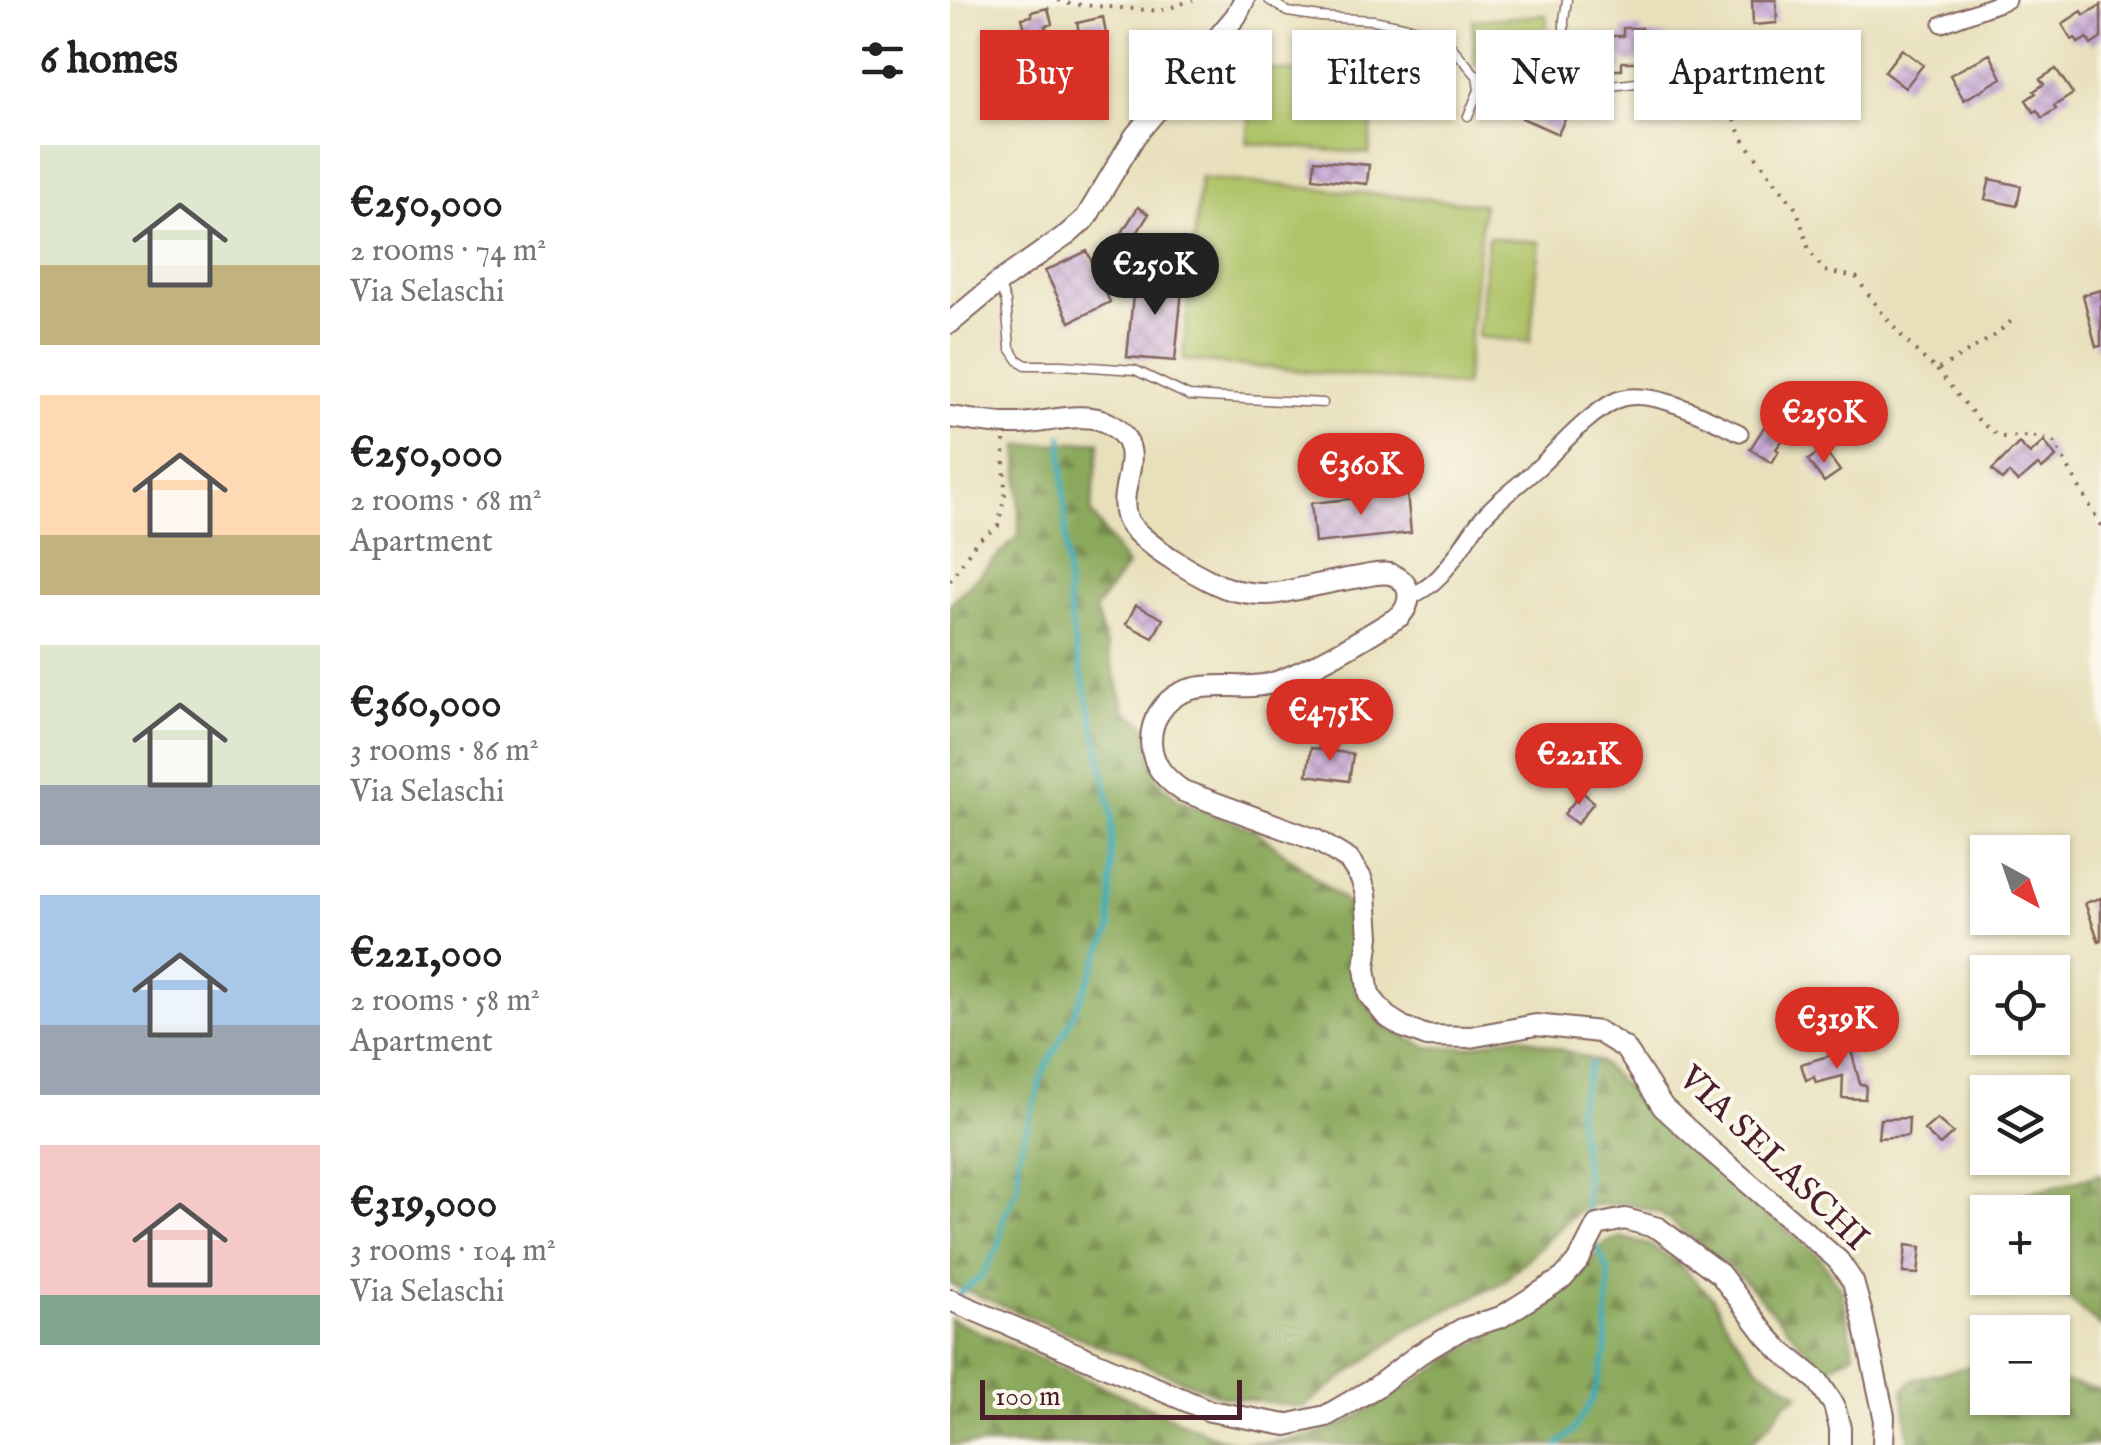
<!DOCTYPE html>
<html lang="en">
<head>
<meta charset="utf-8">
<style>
	body { margin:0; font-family:"IM FELL English",serif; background:#f2f2f2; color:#222; height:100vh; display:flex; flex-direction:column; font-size:38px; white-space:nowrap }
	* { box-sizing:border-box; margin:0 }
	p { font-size:32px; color:#767676 }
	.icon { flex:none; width:55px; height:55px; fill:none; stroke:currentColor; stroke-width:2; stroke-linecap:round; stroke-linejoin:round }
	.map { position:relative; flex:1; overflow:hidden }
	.sheet { display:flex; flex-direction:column; background:#fff; width:950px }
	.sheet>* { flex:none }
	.hud { position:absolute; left:30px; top:30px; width:950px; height:90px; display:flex; gap:20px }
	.needle { width:65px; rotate:140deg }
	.buttons { position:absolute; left:1020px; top:835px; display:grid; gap:20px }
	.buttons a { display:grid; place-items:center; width:100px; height:100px; border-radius:0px; background:#fff; box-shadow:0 2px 8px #0004; font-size:50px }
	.scale { position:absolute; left:30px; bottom:25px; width:262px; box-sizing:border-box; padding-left:10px; border:5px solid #4a1f2b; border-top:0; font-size:28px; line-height:35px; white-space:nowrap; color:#4a1f2b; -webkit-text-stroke:8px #fbf7ec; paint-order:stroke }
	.price { position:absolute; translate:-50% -85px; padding:0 22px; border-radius:35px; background:#d93025; color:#fff; font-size:32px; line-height:65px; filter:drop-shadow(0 2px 5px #0008) }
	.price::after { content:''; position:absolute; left:50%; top:60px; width:30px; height:22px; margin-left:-15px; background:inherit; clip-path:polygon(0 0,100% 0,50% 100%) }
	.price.on { background:#222; color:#fff }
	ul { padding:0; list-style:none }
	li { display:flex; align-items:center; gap:30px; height:250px; padding:0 40px }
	li span { display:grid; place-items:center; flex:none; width:280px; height:200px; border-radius:0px; color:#555 }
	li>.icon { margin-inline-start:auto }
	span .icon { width:120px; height:120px; fill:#fffc; stroke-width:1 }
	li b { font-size:42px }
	h2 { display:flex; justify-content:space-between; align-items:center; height:120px; padding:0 40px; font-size:42px }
	.tag { padding:0 35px; border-radius:0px; background:#fff; box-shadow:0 2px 8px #0004; font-size:35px; line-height:90px }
	.tag.on { background:#d93025; color:#fff }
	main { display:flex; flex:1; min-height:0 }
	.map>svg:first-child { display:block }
</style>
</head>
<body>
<main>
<section class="sheet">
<h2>6 homes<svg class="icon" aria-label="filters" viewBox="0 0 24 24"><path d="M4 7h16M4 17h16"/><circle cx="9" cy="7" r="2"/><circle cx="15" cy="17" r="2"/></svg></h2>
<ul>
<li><span style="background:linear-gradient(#dfe7d0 60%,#c2b280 0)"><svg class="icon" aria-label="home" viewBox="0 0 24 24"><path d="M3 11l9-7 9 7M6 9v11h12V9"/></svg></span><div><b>€250,000</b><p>2 rooms · 74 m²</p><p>Via Selaschi</p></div></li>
<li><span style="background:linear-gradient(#ffd9b3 70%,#c2b280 0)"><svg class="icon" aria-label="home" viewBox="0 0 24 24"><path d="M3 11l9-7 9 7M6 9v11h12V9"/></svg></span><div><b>€250,000</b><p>2 rooms · 68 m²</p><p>Apartment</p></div></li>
<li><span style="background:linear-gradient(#dfe7d0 70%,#9aa5b1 0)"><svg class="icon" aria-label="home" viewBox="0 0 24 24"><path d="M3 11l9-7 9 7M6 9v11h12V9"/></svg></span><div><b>€360,000</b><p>3 rooms · 86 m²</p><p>Via Selaschi</p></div></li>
<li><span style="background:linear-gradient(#a9c7e8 65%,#9aa5b1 0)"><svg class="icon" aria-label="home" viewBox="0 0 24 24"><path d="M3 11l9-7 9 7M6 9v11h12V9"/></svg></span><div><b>€221,000</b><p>2 rooms · 58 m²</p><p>Apartment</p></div></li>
<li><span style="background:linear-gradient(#f6c9c9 75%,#7fa58c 0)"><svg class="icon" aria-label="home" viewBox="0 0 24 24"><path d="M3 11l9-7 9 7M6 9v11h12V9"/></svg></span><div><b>€319,000</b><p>3 rooms · 104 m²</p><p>Via Selaschi</p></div></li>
</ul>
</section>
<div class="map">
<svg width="1151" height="1445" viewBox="0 0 1151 1445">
	<defs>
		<pattern id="forest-firs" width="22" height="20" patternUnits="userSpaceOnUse" patternTransform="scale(2.5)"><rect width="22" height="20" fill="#8ba95c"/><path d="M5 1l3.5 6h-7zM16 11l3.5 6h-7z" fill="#74894c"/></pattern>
		<pattern id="building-cross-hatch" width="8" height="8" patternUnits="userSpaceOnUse" patternTransform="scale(2.5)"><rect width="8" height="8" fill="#c9abd7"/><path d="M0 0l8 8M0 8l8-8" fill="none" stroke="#a58baf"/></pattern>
	</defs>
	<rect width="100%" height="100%" fill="#fbf7ec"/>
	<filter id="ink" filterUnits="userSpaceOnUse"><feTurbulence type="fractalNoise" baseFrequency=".01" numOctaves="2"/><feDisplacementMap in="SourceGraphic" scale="20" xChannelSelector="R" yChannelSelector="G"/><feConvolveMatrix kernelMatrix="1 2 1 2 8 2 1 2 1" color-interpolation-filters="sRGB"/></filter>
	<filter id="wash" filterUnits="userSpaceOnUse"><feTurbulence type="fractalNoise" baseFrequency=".0048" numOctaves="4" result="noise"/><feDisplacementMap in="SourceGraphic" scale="40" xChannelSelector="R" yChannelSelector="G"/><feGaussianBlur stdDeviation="2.25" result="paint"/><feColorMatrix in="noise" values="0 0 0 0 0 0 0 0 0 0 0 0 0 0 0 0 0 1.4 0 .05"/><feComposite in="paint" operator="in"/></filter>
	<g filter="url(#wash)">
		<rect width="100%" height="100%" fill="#e8e0bb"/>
		<path fill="#afc367" stroke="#7c7149" stroke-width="2.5" d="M596 15 599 61 525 66 522 20Z
			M304 68 426 79 419 154 297 143Z
			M250 178 533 204 515 386 233 360Z
			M538 237 590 242 580 342 528 337Z"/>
		<path fill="url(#forest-firs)" stroke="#6a6444" stroke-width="2.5" d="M150 441 141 512 177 566 145 609 176 712 195 724 206 777 228 800 305 830 403 908 408 937 407 993 436 1028 477 1047H517L566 1035 650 1062 730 1143 869 1256 892 1290 904 1353 875 1370 792 1278 710 1213 677 1203 633 1206 553 1282 459 1329 353 1407 271 1396 0 1284V604L69 535V446Z
			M1151 1174V1327L1116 1297 1045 1286 1044 1278H1102V1212H1049L1062 1197Z
			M670 1237 699 1245 725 1260 763 1298 779 1328 809 1368 850 1394 834 1404 824 1419 799 1445H0V1319L268 1438 285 1443H318L364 1435 393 1425 481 1372 508 1353 578 1314 622 1281 655 1243Z
			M1030 1364 1037 1366 1038 1398H1102L1103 1380 1151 1390V1445H960L953 1390 965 1379Z"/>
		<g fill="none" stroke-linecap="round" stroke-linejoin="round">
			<path stroke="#3aacb6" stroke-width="5" d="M640 1226 636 1212V1179L627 1109 641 1063
				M8 1295 32 1276 50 1243 52 1222 69 1183 68 1157 94 1071 117 1028 161 930 162 818 149 747 124 641 118 602 112 436
				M608 1445 622 1432 642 1401 656 1354 659 1273 645 1242"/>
		</g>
		<g id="blocks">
			<path fill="url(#building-cross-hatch)" d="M802 0H826L827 23 803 25Z
				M1151 5V38L1141 45 1137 38 1128 43 1125 38 1122 40 1112 24 1132 11 1134 15Z
				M98 8 102 24 95 26 97 35 78 40 72 18 82 16 81 12Z
				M153 17 156 34 150 35 151 41 132 45 127 23Z
				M673 28H691V35L716 36V62H672V70H627V43L652 44V36H673Z
				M952 49 973 65 955 88 934 72Z
				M1040 54 1052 78 1014 100 1000 75Z
				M1106 69 1123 94 1104 106 1106 109 1092 118 1087 110 1084 112 1076 100 1086 93 1084 91 1094 84 1090 79Z
				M609 94 624 100 608 134 572 118 582 96 604 106Z
				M365 160 419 165 417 184 363 178Z
				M1040 179 1071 186 1067 206 1035 199Z
				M188 207 199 214 177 249 166 242Z
				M137 251 160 302 120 322 95 271Z
				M185 275 233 279 225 361 177 357Z
				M1151 290V346L1146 347 1133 295Z
				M816 424 834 438 826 449 829 451 822 463 800 449Z
				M1094 441 1106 457 1092 469 1088 465 1068 482 1059 473 1052 480 1042 470 1069 443 1080 454Z
				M874 449 890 471 874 482 858 460Z
				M457 493 461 533 365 543 361 503Z
				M186 605 213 619 203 638 176 624Z
				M361 748 403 754 399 781 357 775Z
				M632 792 644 802 627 824 614 814Z
				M1151 898V941L1149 942 1135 903Z
				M895 1039H898L910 1084 916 1085 915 1099 892 1098 893 1076 866 1083 864 1077 856 1080 851 1064 895 1051Z
				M959 1118 958 1136 928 1138 930 1119Z
				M987 1119 1003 1133 990 1145 974 1130Z
				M956 1245 971 1247 968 1274 953 1273Z"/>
		</g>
	</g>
	<g filter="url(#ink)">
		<use href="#blocks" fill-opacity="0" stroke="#81635d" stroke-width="2.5"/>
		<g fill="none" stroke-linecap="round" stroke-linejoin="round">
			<defs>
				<path id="service" d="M319 0 338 12 370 17 423 20 483 32 495 39 527 76 529 90 518 116
					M614 60V20L617 0
					M636 89 711 80 755 64
					M50 287 56 302 60 348 68 360 76 365H112L185 370 239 396 373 403"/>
				<path id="minor" d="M992 24 1057 0
					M458 597C492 585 505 555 525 527 542 503 570 485 592 464 612 444 641 412 667 400 701 386 759 419 790 433"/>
				<path id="tertiary" d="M0 323 48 283 118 234 136 218 185 136 286 16 294 0
					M0 417C22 420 46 425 68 424 93 423 136 410 158 423 204 450 164 484 177 519 185 540 260 585 283 590 296 593 314 595 328 593 355 588 382 581 410 577 419 575 431 572 440 574 447 576 454 581 457 588 461 599 457 608 450 616 412 639 371 665 329 681 289 696 236 669 209 713 203 722 201 732 201 742 202 765 215 779 233 791L366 840 399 860 411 878 416 894 419 936 415 968 419 995 436 1016 453 1027 477 1036 520 1037 586 1025 649 1032 675 1048 713 1107 759 1149 888 1260 903 1282 912 1314 934 1416 933 1445
					M0 1300 260 1411 336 1425 376 1416 426 1387 468 1355 512 1329 551 1317 613 1278 629 1260 647 1225 675 1219 708 1228 770 1274 816 1335 831 1351 868 1381 884 1405 890 1428V1445"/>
			</defs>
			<use href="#service" stroke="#81635d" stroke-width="11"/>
			<use href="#minor" stroke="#81635d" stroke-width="19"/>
			<use href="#tertiary" stroke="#81635d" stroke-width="24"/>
			<path stroke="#81635d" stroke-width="4" stroke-dasharray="2.5 8" stroke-linecap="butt" d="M108 0 120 4 210 11 243 0
				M761 73 795 142 847 210 859 250 874 271 906 277C930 311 955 344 987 370L1044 336 1066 317
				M987 370 1031 423 1050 437 1080 436 1103 440 1151 526
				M0 581 26 542 48 526 55 494 54 441"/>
			<use href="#service" stroke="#fff" stroke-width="8"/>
			<use href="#minor" stroke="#fff" stroke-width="15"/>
			<use href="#tertiary" stroke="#fff" stroke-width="20"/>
		</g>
	</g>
	<g text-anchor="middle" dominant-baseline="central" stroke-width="8" stroke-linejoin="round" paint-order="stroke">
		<g font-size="35" fill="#4a1f2b" stroke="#fbf7ec">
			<text transform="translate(823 1159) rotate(44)">VIA SELASCHI</text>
		</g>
	</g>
</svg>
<div class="buttons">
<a><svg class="needle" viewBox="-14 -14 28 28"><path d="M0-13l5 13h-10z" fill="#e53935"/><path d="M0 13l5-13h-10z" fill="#767676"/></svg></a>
<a><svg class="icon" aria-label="locate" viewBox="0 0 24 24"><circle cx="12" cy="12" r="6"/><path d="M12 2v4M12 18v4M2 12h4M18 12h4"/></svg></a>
<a><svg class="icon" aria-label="layers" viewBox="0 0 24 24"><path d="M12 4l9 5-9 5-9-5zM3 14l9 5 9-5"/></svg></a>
<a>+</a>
<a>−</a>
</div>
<div class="scale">100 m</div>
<b class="price on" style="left:205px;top:318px">€250K</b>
<b class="price" style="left:874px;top:466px">€250K</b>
<b class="price" style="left:411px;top:518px">€360K</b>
<b class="price" style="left:380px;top:764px">€475K</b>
<b class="price" style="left:629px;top:808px">€221K</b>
<b class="price" style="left:887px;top:1072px">€319K</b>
<div class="hud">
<a class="tag on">Buy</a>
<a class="tag">Rent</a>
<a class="tag">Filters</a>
<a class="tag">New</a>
<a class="tag">Apartment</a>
</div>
</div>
</main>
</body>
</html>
